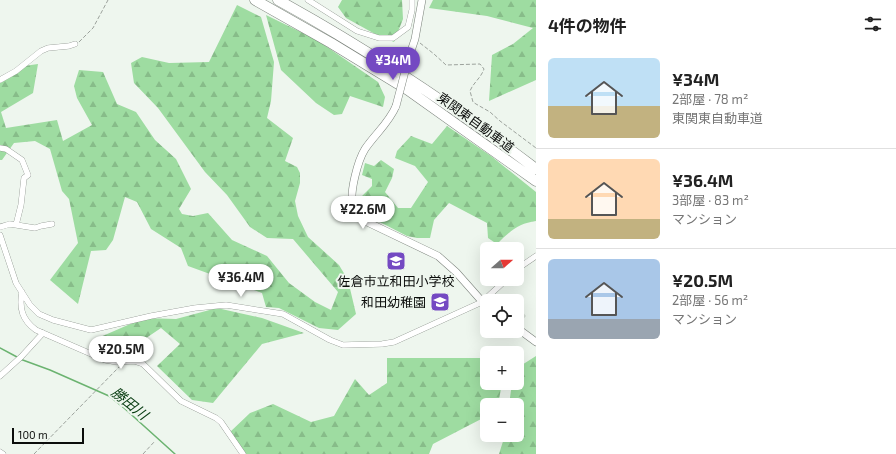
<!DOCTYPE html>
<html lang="ja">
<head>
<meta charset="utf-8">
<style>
	body { margin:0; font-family:"Exo 2","Noto Sans JP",sans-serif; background:#f6f6f6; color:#222; height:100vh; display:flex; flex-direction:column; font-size:15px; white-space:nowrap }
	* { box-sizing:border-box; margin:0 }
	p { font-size:13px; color:#767676 }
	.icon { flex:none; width:22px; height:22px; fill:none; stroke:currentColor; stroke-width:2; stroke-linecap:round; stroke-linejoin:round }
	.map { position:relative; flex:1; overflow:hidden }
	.panel { display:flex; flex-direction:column; background:#fff; width:360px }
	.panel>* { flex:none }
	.needle { width:26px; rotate:69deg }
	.tools { position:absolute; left:480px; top:242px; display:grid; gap:8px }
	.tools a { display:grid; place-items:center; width:44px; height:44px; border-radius:6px; background:#fff; box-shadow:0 4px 16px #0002; font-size:20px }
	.scale { position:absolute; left:12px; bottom:10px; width:72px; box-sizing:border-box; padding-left:4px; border:2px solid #0b0d0b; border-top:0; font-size:11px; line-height:14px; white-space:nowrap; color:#0b0d0b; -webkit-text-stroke:3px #eef6ee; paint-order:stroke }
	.price { position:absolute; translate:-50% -34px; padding:0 9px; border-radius:14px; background:#fff; color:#222; font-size:13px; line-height:26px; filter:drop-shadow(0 1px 2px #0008) }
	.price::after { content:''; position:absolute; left:50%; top:24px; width:12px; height:9px; margin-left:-6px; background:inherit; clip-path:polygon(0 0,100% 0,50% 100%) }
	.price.active { background:#7449c2; color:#fff }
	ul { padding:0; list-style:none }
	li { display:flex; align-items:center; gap:12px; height:100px; padding:0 12px }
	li+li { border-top:1px solid #e0e0e0 }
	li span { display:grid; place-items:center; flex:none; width:112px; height:80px; border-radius:6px; color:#555 }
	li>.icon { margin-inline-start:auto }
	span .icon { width:48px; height:48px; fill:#fffc; stroke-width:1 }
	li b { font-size:17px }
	h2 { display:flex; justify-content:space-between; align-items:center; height:48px; padding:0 12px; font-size:17px }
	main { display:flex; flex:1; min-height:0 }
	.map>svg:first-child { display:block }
</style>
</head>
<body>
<main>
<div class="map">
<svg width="536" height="454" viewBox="0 0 536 454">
	<defs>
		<pattern id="forest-firs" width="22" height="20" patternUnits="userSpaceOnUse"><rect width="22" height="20" fill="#9edca1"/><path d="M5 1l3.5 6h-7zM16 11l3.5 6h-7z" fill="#87bc89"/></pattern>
		<filter id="shadow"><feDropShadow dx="-2.5" dy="2.5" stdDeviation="0" flood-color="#0004"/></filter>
	</defs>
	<rect width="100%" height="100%" fill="#eef6ee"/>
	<path fill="url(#forest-firs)" d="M342 0H402L403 19 394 42 375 34 346 18 338 7Z
		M433 0H536V80L489 101 492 55 513 44 533 28 487 16 429 8Z
		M237 5 261 17 274 62 271 101 267 118 293 138 285 161 297 167 300 173V183L295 201 298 216 308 237 339 265 348 280 356 314 338 330 319 328 279 308 266 307 262 293 188 266 181 248 151 229 137 202 125 197 113 240 106 250 91 251 78 304 50 280 78 243 69 199 62 191 50 149 35 141 14 143 2 160H0V80L24 66 38 64 33 93 1 112 6 128 57 120 63 141 92 125 77 98 74 86 79 70 103 72 117 104 136 112 155 140 176 159 191 189 179 209 182 214 193 216 208 213 232 240 267 256 289 283 315 302 331 310 338 292 293 239 267 238 250 227 227 195 205 172 158 108 134 83 131 63 142 57 169 63 209 62Z
		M266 15 317 40 378 82 385 97 383 107 350 96 342 114 334 115 316 103 281 70Z
		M447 126 491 156 536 192V221C519 223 509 232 497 244L488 238 487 223 449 203 434 220 430 238H417L407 236 372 218 363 208 361 197 372 186V179L362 175 365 163 374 166 381 160 394 169 392 178 385 192 398 208H411L428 182 415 166 395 158 397 151 411 136 432 144Z
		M217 308 262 318 304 333 262 344 213 403 192 400 157 366 180 344 161 328 118 357 98 338 144 318 176 319Z
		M536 356V454H499L505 435H517V405H509L512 383H517V368Z
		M387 358H487V383H502L498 405H487V416L433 444 429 454H245L229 433 250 413 273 404 311 422 334 416 355 379 369 395 387 383Z"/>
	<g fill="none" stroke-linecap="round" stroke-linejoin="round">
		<path stroke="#6bb370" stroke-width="1.5" d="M0 348 17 357
			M20 359 50 370 109 396 124 408 175 454"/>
	</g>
	<path fill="#d2dad2" filter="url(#shadow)" d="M522 311 526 316 519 324 517 323V316Z"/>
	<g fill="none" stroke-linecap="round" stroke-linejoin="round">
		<defs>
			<path id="minor" d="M308 0 357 31 379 38H393L408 27 412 10V0
				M0 80 16 71 41 51 48 48 69 46 75 44
				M0 148 6 149 22 160 28 175 24 178 21 205 16 225
				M0 227 10 224 35 228 41 226 52 224
				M0 235 16 283 30 305 39 314 53 320 91 330 151 316 195 308 226 305 283 314 330 340 343 345 382 344 394 342 482 302 507 279
				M517 269 536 256
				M22 292C19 308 22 320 36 330L105 360 117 362 134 361 143 364 181 401 216 418 221 422 243 454
				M0 376 21 357 43 333
				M0 452 3 454"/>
			<path id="tertiary" d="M408 60 415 39 422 0
				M396 106C389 123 375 134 365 149 358 160 349 193 353 206 356 212 360 216 365 221L438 256 456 272 487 307
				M517 328 536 342"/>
			<path id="motorway" d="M255 0 331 43 408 90 536 181
				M278 0C369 50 453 106 536 169"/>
		</defs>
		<use href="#minor" stroke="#7b827b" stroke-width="6"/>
		<use href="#tertiary" stroke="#7b827b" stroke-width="8"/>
		<use href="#motorway" stroke="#7b827b" stroke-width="11"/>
		<path stroke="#9ca29c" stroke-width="1" stroke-dasharray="4 2" stroke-linecap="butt" d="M79 42 93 28 108 0
			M420 43 434 54 446 65 480 64 484 69C481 78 473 83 470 91L473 102 476 104 490 112 500 121 536 148
			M34 454 119 367
			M143 454 155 441"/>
		<use href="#minor" stroke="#fff" stroke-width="5.5"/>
		<use href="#tertiary" stroke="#fff" stroke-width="7"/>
		<use href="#motorway" stroke="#fff" stroke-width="10"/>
		<defs>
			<path id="tertiary-bridge" d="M396 106 408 60"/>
		</defs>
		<use href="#tertiary-bridge" stroke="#7b827b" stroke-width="8" stroke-linecap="butt"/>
		<use href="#tertiary-bridge" stroke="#fff" stroke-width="7"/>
	</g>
	<defs>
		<symbol id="school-square" viewBox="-11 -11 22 22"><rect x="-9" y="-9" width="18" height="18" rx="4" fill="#7449c2" stroke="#eef6ee"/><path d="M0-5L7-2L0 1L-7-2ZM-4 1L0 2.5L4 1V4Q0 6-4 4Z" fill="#fff"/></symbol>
	</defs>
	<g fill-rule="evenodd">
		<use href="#school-square" x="385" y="250" width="22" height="22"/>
		<use href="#school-square" x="429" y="291" width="22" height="22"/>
	</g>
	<g text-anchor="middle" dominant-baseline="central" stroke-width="4" stroke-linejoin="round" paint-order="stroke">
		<g font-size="13" fill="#0b0d0b" stroke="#eef6ee">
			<text transform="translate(476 122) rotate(36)">東関東自動車道</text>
		</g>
		<g font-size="13" fill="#0b0d0b" stroke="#eef6ee">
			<text x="396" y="281">佐倉市立和田小学校</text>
			<text x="426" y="302" text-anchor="end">和田幼稚園</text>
		</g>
		<g font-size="14" font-style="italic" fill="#02380c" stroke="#eef6ee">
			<text transform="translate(130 403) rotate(39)">勝田川</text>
		</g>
	</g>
</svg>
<div class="tools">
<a><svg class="needle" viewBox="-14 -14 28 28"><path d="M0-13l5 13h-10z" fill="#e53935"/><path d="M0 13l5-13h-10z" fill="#767676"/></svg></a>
<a><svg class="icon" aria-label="locate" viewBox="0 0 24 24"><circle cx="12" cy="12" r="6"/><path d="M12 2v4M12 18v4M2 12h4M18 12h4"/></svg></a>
<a>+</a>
<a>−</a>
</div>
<div class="scale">100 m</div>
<b class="price active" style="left:393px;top:81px">¥34M</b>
<b class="price" style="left:363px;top:230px">¥22.6M</b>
<b class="price" style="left:241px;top:298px">¥36.4M</b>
<b class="price" style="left:121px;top:370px">¥20.5M</b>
</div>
<section class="panel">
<h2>4件の物件<svg class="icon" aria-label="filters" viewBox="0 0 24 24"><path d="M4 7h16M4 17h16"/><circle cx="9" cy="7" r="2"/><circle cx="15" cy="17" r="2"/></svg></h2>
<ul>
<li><span style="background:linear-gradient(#bfe0f5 60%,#c2b280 0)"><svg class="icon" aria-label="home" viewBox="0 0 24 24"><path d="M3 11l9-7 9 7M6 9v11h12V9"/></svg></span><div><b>¥34M</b><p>2部屋 · 78 m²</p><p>東関東自動車道</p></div></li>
<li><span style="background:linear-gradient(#ffd9b3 75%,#c2b280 0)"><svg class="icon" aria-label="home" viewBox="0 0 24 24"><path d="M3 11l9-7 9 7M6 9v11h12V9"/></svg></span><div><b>¥36.4M</b><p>3部屋 · 83 m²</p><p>マンション</p></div></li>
<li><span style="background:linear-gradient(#a9c7e8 75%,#9aa5b1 0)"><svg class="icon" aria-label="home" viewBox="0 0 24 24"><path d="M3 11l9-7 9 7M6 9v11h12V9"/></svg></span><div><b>¥20.5M</b><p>2部屋 · 56 m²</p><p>マンション</p></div></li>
</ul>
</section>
</main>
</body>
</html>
